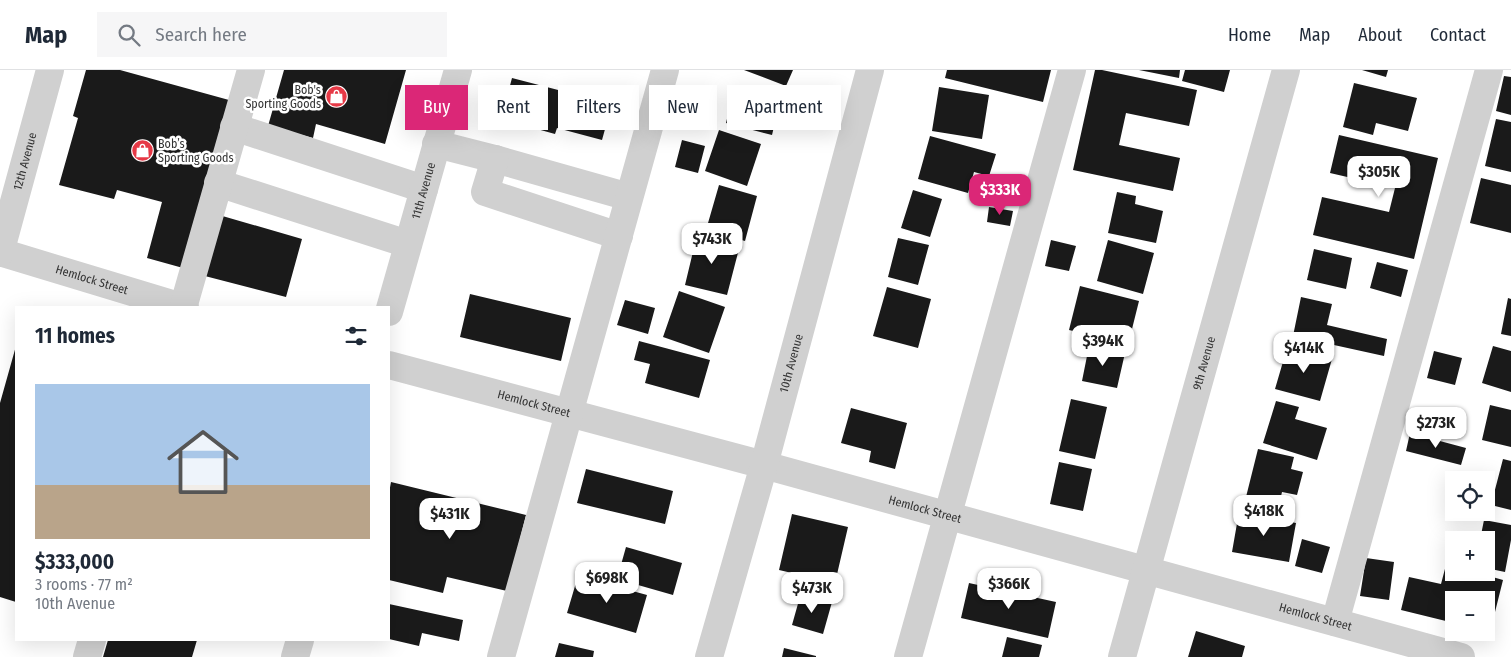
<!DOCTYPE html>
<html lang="en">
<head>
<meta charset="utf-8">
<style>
	body { margin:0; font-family:"Fira Sans Condensed",sans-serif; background:#f6f6f7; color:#1f2937; height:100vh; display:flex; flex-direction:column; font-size:19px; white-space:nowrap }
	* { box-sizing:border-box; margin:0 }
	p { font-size:16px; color:#747a83 }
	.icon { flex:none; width:28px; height:28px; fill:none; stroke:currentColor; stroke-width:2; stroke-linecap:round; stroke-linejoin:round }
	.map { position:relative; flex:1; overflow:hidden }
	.drawer { position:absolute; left:15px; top:236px; width:375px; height:335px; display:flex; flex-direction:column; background:#fff; border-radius:0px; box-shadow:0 5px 20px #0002 }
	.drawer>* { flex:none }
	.top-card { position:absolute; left:405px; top:15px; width:475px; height:45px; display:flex; gap:10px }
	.controls { position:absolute; left:1445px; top:401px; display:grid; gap:10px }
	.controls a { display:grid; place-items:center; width:50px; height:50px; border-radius:0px; background:#fff; box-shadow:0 5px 20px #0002; font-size:25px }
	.price { position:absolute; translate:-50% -42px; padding:0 11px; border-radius:10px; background:#fff; color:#222; font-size:16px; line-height:32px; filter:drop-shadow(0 1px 2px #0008) }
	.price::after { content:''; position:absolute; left:50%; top:30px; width:15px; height:11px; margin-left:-8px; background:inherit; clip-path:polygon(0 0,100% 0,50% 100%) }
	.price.active { background:#db2777; color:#fff }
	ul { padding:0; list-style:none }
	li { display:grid; align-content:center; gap:10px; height:265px; padding:0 20px }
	li span { display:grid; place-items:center; height:155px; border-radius:0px; color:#555 }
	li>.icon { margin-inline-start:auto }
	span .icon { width:90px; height:90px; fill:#fffc; stroke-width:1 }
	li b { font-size:21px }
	h2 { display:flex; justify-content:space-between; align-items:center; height:60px; padding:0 20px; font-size:21px }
	.tag { padding:0 18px; border-radius:0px; background:#fff; box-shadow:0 5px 20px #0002; font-size:18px; line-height:45px }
	.tag.active { background:#db2777; color:#fff }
	header { display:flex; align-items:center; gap:30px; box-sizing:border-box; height:70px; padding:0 25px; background:#fff; border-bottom:1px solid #e0e1e3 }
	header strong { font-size:24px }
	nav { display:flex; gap:28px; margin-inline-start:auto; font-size:18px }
	.search { width:350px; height:45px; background:#f6f6f7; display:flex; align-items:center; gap:12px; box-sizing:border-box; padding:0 18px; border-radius:0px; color:#747a83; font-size:19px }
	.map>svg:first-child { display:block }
</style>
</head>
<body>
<header>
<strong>Map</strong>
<div class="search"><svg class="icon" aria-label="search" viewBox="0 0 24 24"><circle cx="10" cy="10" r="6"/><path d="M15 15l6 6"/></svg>Search here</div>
<nav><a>Home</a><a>Map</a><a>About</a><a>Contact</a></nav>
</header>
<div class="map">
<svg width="1511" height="587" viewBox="0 0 1511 587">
	<rect width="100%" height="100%" fill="#fff"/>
	<path fill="#1a1a1a" d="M86 0H120L229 30 183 198 147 188 162 132 117 120 114 129 59 115 78 48 73 46Z
		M284 0H406L385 74 316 54 313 68 268 56Z
		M744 0H793L786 16Z
		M947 0H1051L1043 32 945 8Z
		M1095 0H1102L1197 20 1189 56 1126 43 1119 75 1180 88 1173 121 1073 100Z
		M1139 0H1180L1179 8Z
		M1185 0H1230L1224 22 1182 11Z
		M1362 0H1388L1386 7Z
		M1504 6 1511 7V45L1496 41Z
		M512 8 612 34 602 70 557 58 555 64 501 49Z
		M1354 13 1417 28 1408 61 1376 53 1373 65 1343 57Z
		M735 16 781 28 772 65 726 53Z
		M939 17 989 25 982 69 932 61Z
		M1496 49 1511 52V102L1485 96Z
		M719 60 761 74 747 116 705 101Z
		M1339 65 1438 88 1414 189 1313 165 1322 127 1389 142 1395 118 1330 103Z
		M930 66 996 84 989 106 974 102 968 123 918 109Z
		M682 70 705 76 698 103 675 97Z
		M1481 108 1511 115V163L1470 153Z
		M719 115 757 126 745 171 706 160Z
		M913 120 942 129 930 167 901 158Z
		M1117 122 1136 126 1135 134 1163 141 1156 173 1108 163Z
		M989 137 1013 141 1010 156 987 152Z
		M219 145 302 169 286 227 201 205Z
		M697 165 740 175 727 225 685 215Z
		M898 168 929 175 918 215 888 207Z
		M1051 170 1076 176 1069 201 1045 196Z
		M1108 170 1154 183 1143 224 1097 211Z
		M1314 179 1352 188 1346 219 1307 210Z
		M1377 192 1408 200 1401 227 1370 218Z
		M1080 216 1139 231 1128 275 1069 260Z
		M887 217 931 229 918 278 873 266Z
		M679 221 725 237 709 283 663 267Z
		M470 224 571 248 561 291 460 267Z
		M1301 227 1332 234 1327 255 1387 269 1384 286 1293 266Z
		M1508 228 1511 229V266L1501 264Z
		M625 230 655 238 648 264 617 255Z
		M639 271 710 290 699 328 645 313 650 294 634 290Z
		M16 276V532L0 527V333Z
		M1089 276 1125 283 1117 318 1082 311Z
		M1493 276 1511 281V322L1482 313Z
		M1287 278 1332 289 1320 331 1275 319Z
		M1434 281 1462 288 1455 315 1427 308Z
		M1071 329 1107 337 1095 389 1059 381Z
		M1276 331 1299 337 1295 349 1327 358 1317 390 1263 373Z
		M1490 335 1511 340V377L1482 370Z
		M851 338 907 353 895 399 869 392 871 381 841 373Z
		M1410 363 1466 378 1461 395 1406 381Z
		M1258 379 1294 387 1291 399 1303 402 1297 425 1282 422 1278 439 1245 431Z
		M1503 389 1511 391V440L1491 435Z
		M1059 392 1092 399 1083 441 1050 434Z
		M586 399 673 421 665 454 577 433Z
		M391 412 526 445 507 521 447 507 443 523 389 510V423Z
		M1239 442 1296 453 1289 492 1232 482Z
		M792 444 848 457 835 513 779 500Z
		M1484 450 1511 455V470L1505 502 1486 498V470H1480Z
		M1302 469 1330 477 1322 503 1295 496Z
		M626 477 682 493 673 525 617 509Z
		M1366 488 1394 492 1389 530 1360 526Z
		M1446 495 1454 497V502H1475L1503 510 1490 562 1486 561V530H1454V553L1401 540 1409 507 1441 514Z
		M578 506 647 525 636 563 567 543Z
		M969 513 1056 532 1048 568 961 548Z
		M801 523 832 532 823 564 792 555Z
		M389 534 463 550 459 571 422 563 419 576 389 569Z
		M1196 561 1245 576 1242 587H1188Z
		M1007 567 1042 575 1039 587H1002Z
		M108 570H197L192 587H103Z
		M559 573 594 581 593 587H555Z
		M784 578 816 586V587H782Z"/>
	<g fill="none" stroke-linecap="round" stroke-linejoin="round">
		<g stroke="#d0d0d0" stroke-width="28">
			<path d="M234 57 424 119"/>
			<path d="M436 74 495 89 629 127"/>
			<path d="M495 89 485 122 619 166"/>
			<path d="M218 113 408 174"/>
			<path id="s1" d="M0 182 185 238"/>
			<path id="s2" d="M0 183 50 0"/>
			<path d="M183 238 251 0"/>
			<path id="s3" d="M389 242 458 0"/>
			<path id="s4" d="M389 295 764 395 1461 587"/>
			<path d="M1335 552 1489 0"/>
			<path d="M87 587 92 570"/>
			<path d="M295 587 300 570"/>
			<path d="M501 587 665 0"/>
			<path id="s5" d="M709 587 764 395 870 0"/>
			<path d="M908 587 1072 0"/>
			<path id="s6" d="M1122 587 1286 0"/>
		</g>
	</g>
	<defs>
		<symbol id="shop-disc" viewBox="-11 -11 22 22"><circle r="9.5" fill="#e63946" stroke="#fff"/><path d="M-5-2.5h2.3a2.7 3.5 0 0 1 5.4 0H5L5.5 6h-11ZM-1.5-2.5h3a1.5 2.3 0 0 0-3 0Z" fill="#fff"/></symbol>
	</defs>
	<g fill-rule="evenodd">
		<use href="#shop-disc" x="324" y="14" width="25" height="25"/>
		<use href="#shop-disc" x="130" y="68" width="25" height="25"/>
	</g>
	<g text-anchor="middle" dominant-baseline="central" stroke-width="5" stroke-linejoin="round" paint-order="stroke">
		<g font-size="12" fill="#333" stroke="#fff" text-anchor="end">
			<text x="321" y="20">Bob's<tspan x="321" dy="14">Sporting Goods</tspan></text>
			<text x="158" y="74" text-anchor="start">Bob’s<tspan x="158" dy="14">Sporting Goods</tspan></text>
		</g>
		<g font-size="12" fill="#333" stroke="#fff">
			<text stroke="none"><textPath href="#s2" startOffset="95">12th Avenue</textPath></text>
			<text stroke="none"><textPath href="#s3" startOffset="126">11th Avenue</textPath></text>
			<text stroke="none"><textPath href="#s1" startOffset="96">Hemlock Street</textPath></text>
			<text stroke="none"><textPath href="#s6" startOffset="305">9th Avenue</textPath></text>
			<text stroke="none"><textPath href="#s5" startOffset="305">10th Avenue</textPath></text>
			<text stroke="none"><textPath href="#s4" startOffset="150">Hemlock Street</textPath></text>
			<text stroke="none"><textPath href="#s4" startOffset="555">Hemlock Street</textPath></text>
			<text stroke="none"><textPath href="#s4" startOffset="960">Hemlock Street</textPath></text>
		</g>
	</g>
</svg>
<div class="controls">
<a><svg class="icon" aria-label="locate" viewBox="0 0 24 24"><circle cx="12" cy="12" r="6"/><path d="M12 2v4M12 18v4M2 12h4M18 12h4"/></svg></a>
<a>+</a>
<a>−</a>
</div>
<b class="price" style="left:1379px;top:128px">$305K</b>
<b class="price active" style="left:1000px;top:146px">$333K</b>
<b class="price" style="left:712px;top:195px">$743K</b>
<b class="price" style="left:1103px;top:297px">$394K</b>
<b class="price" style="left:1304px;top:304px">$414K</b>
<b class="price" style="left:1436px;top:379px">$273K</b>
<b class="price" style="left:1264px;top:467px">$418K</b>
<b class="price" style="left:450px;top:470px">$431K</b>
<b class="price" style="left:607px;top:534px">$698K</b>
<b class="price" style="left:1009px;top:540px">$366K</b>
<b class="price" style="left:812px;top:544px">$473K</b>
<div class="top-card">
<a class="tag active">Buy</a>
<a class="tag">Rent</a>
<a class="tag">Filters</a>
<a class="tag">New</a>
<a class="tag">Apartment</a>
</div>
<section class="drawer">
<h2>11 homes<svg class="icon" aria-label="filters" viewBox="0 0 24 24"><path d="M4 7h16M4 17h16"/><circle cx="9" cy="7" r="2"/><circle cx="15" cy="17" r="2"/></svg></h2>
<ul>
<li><span style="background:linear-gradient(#a9c7e8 65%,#b9a48a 0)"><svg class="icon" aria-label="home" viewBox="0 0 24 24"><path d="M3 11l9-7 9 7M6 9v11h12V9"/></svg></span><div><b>$333,000</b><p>3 rooms · 77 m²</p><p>10th Avenue</p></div></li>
</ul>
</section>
</div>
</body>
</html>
